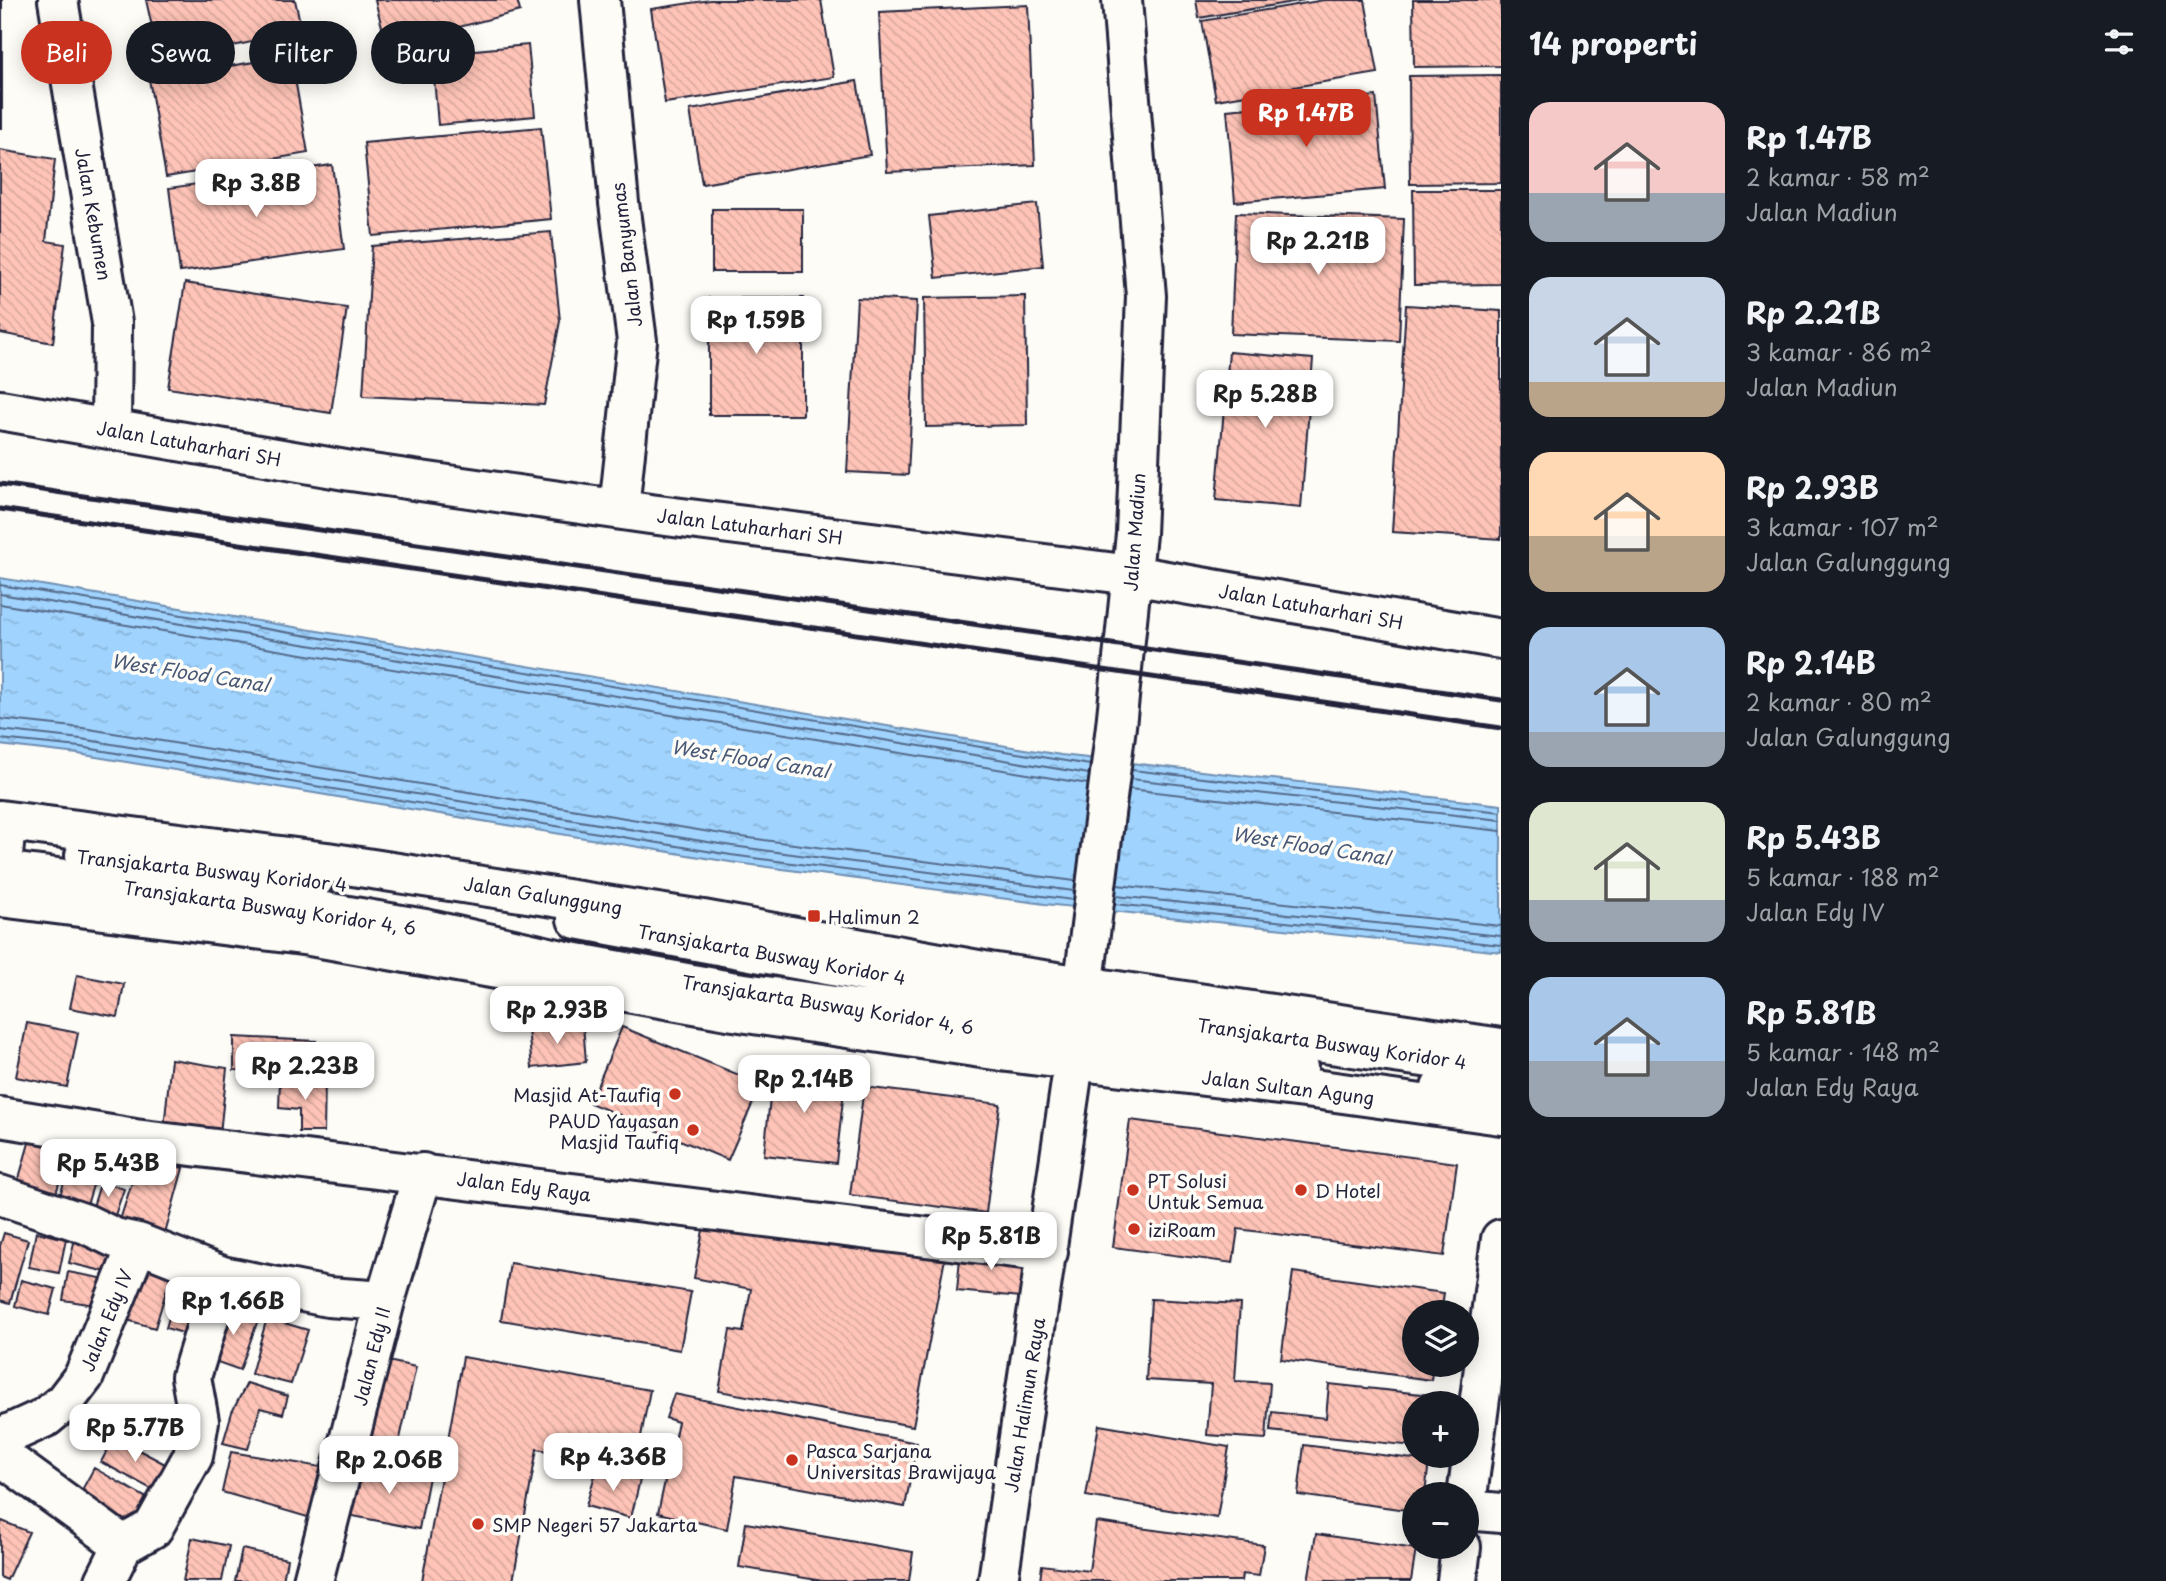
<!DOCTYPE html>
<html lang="id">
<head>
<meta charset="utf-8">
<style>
	body { margin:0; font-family:"Playpen Sans",sans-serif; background:#242831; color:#f1f3f6; height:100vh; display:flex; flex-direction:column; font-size:26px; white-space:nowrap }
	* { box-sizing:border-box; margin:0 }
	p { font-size:23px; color:#9ea1a6 }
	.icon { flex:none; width:38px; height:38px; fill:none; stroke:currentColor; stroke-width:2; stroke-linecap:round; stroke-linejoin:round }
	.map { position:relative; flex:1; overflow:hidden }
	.side { display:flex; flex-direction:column; background:#171b24; width:665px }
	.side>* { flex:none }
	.top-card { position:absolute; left:21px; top:21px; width:665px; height:63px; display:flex; gap:14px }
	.controls { position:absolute; left:1402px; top:1300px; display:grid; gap:14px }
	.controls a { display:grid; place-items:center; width:77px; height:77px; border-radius:50%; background:#171b24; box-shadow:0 4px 18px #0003; font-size:35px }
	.price { position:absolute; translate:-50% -60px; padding:0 16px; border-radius:14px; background:#fff; color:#222; font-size:23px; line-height:46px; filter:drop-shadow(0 2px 4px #0008) }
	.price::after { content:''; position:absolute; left:50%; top:42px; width:21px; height:16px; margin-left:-10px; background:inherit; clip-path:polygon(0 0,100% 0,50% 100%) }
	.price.selected { background:#c8321e; color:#fff }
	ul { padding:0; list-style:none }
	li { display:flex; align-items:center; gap:21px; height:175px; padding:0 28px }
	li span { display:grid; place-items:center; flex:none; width:196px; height:140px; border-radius:21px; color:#555 }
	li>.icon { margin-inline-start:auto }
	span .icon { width:84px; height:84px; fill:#fffc; stroke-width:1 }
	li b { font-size:30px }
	h2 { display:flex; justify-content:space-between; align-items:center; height:84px; padding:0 28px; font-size:30px }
	.tag { padding:0 24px; border-radius:32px; background:#171b24; box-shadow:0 4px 18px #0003; font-size:24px; line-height:63px }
	.tag.selected { background:#c8321e; color:#fff }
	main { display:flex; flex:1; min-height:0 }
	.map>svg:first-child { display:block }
</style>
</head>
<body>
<main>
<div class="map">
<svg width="1501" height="1581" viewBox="0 0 1501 1581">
	<defs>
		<pattern id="water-ripples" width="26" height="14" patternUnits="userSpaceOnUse" patternTransform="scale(1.75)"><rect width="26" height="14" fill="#a0d4fe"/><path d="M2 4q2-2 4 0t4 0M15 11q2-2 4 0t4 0" fill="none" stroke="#8ab6db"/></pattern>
		<pattern id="building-back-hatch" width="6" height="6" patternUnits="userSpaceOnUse" patternTransform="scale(1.75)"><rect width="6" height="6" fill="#ffc4b7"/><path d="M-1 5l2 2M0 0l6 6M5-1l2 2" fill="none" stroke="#daa89e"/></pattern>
	</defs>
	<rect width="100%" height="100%" fill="#fdfcf7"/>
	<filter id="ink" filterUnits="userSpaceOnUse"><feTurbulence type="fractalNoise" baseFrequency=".0143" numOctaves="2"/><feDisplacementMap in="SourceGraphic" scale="14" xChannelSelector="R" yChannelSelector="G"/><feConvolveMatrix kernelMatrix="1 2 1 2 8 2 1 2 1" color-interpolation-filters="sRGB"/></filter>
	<g filter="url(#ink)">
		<path fill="url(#water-ripples)" stroke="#6e8db0" stroke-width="2" d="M0 578 1061 755 1501 805V952L1045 904 730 862 78 754 0 745Z"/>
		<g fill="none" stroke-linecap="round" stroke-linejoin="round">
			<path stroke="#546989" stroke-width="2" d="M0 585 1090 765
				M0 594 1089 774
				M0 604 1088 784
				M0 719 83 728 734 836 1075 881
				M0 730 81 739 732 846 1074 891
				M0 739 80 747 731 855 1073 900
				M1132 770 1501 812
				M1131 779 1501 820
				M1129 789 1501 831
				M1117 885 1501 926
				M1116 896 1501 936
				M1115 904 1501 945"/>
		</g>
		<path fill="url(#building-back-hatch)" stroke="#22223b" stroke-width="2" d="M0 0H2V128H0Z
			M146 0H295L302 31 160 62Z
			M375 0H517L520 11 387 46Z
			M710 0H821L834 77 665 103 651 9Z
			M1196 0H1304L1199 18Z
			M1324 0H1365L1378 73 1216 100 1202 21Z
			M1413 0H1501V66L1414 67Z
			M1028 5 1035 165 887 172 879 12Z
			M528 45 535 116 438 125 432 54Z
			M291 56 308 153 166 177 149 79Z
			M1501 75V183L1410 184 1409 76Z
			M857 81 870 155 702 184 690 110Z
			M1376 96 1385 189 1235 202 1227 110Z
			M541 127 551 219 373 236 364 143Z
			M0 150 55 159 46 241 65 244 53 343 0 333Z
			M332 165 344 249 180 272 169 188Z
			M1413 190H1501V284L1414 285Z
			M1037 204 1043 266 936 278 929 216Z
			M712 209H803V272H712Z
			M1236 213 1404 219 1399 341 1231 334Z
			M551 232 560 321 544 405 363 396 372 246Z
			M185 283 347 308 331 413 168 388Z
			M1025 296 1027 425 926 427 924 298Z
			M709 298H803V415H709Z
			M857 298 917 301 908 475 847 472Z
			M1406 305 1501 311V539L1392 532Z
			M1229 352 1313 359 1301 508 1216 500Z
			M77 975 124 984 118 1017 70 1008Z
			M27 1023 78 1033 67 1087 16 1077Z
			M583 1024 586 1062 532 1068 528 1029Z
			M622 1027 761 1084 728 1160 590 1103Z
			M234 1037 316 1041 313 1071 234 1070Z
			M171 1059 227 1068 219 1143 163 1138Z
			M794 1064 825 1068 824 1079 845 1081 836 1163 764 1155 773 1070 793 1072Z
			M280 1079H325L324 1132H299V1110L279 1108Z
			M864 1087 1000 1104 986 1213 850 1195Z
			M1130 1120 1457 1163 1444 1256 1238 1229 1233 1263 1113 1247Z
			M31 1136 70 1145 55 1197 17 1185Z
			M75 1145 103 1153 87 1205 60 1196Z
			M140 1157 183 1168 165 1234 120 1220Z
			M101 1181 124 1189 114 1218 92 1210Z
			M707 1209 946 1253 913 1426 719 1391 730 1330 743 1332 751 1289 694 1278Z
			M36 1232 66 1239 59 1273 29 1267Z
			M4 1233 28 1240 10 1303 0 1300V1246Z
			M75 1239 114 1248 107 1272 69 1263Z
			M961 1247 1025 1253 1021 1297 957 1291Z
			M139 1261 172 1272 155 1328 120 1318Z
			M510 1263 691 1292 680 1350 501 1320Z
			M68 1272 106 1279 101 1306 63 1300Z
			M1293 1272 1444 1293 1441 1312H1414V1365H1433L1431 1380 1281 1359Z
			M180 1278 212 1292 200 1338 166 1328Z
			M21 1280 56 1289 49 1315 15 1306Z
			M1151 1299 1240 1304 1235 1381 1270 1383 1266 1439 1207 1435 1211 1384 1146 1380Z
			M228 1302 259 1317 240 1370 206 1358Z
			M267 1318 308 1330 291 1384 251 1374Z
			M463 1357 650 1390 635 1467 537 1449 513 1581H422Z
			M383 1360 416 1367 397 1452 364 1444Z
			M247 1383 288 1396 283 1414 260 1408 248 1449 223 1443 232 1412Z
			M1329 1384 1430 1395 1429 1404H1414V1446L1270 1431 1272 1412 1326 1418Z
			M674 1394 917 1443 905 1507 736 1476 727 1529 658 1513 678 1422 666 1418Z
			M1099 1425 1229 1447 1217 1518 1086 1496Z
			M114 1437 169 1466 155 1491 101 1462Z
			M1304 1445 1429 1461 1425 1494H1414V1511L1298 1495Z
			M231 1452 321 1467 311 1518 222 1492Z
			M359 1463 429 1477 419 1529 348 1515Z
			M94 1468 150 1500 134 1529 78 1497Z
			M597 1468 640 1480 631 1518 586 1506Z
			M2 1521 29 1532 7 1580 0 1577V1526Z
			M1096 1522 1264 1545 1259 1576 1242 1574 1241 1581H1040L1042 1565 1089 1571Z
			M746 1523 913 1552 909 1581H823L739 1567Z
			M1316 1534 1416 1549 1411 1581H1308Z
			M192 1538 229 1546 222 1581H183Z
			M242 1549 287 1559 283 1581H235Z"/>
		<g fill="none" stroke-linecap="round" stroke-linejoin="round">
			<defs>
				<path id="minor" d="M58 0 112 323 111 429
					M600 0 619 203 637 341 619 509
					M0 410 351 471 650 514 1132 575 1501 639
					M85 855 314 879
					M0 871 289 906 425 929 571 962 730 991 890 1014 1298 1068
					M577 919 1012 999 1501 1068
					M1441 1088 1501 1096
					M0 1117 135 1139 1048 1252
					M0 1195 86 1224 115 1238 138 1243 222 1276 328 1297 385 1301
					M0 1438 46 1417 64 1402 84 1376 138 1243
					M0 1455 123 1545
					M1466 1504 1501 1239
					M1466 1510 1501 1513
					M105 1581 123 1545 153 1528 193 1456 199 1421 191 1377 222 1276
					M313 1581 385 1301 423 1173
					M998 1581 1074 1062 1116 726 1136 534 1146 296 1122 0
					M1457 1581 1461 1547"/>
				<path id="major" d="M0 820 327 862 703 920 989 972 1501 1048
					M0 891 6 821
					M0 897 310 936 734 1011 1008 1052 1321 1090 1501 1115"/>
			</defs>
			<use href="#minor" stroke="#22223b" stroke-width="44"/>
			<use href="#major" stroke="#22223b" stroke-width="44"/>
			<use href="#minor" stroke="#fdfcf7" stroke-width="38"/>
			<use href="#major" stroke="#fdfcf7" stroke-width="38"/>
			<path stroke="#22223b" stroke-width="5" d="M0 484 1501 700
				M0 509 1501 728"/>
		</g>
	</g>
	<g fill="#c8321e" stroke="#fdfcf7" stroke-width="2.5">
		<rect x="807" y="909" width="14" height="14" rx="3.5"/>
		<circle cx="675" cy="1094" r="7"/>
		<circle cx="693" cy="1130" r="7"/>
		<circle cx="1133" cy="1190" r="7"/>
		<circle cx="1301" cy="1190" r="7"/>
		<circle cx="1134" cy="1229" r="7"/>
		<circle cx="792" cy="1460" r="7"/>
		<circle cx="478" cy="1524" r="7"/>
	</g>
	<g text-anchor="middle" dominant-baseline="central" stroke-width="7" stroke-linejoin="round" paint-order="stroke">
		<g font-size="18" fill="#22223b" stroke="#fdfcf7">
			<text transform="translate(94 214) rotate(80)">Jalan Kebumen</text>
			<text transform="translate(626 255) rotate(-97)">Jalan Banyumas</text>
			<text transform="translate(189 443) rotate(10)">Jalan Latuharhari SH</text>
			<text transform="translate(750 526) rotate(7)">Jalan Latuharhari SH</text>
			<text transform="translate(1134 532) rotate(-86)">Jalan Madiun</text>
			<text transform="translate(1311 606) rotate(10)">Jalan Latuharhari SH</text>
			<text transform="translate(212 870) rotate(6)">Transjakarta Busway Koridor 4</text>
			<text transform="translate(543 895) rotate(9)">Jalan Galunggung</text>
			<text transform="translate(270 907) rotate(8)">Transjakarta Busway Koridor 4, 6</text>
			<text transform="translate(772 954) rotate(10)">Transjakarta Busway Koridor 4</text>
			<text transform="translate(828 1004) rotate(9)">Transjakarta Busway Koridor 4, 6</text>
			<text transform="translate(1332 1043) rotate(8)">Transjakarta Busway Koridor 4</text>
			<text transform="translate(1288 1087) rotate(7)">Jalan Sultan Agung</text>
			<text transform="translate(524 1186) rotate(7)">Jalan Edy Raya</text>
			<text transform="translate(106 1320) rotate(-68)">Jalan Edy IV</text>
			<text transform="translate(371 1356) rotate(-76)">Jalan Edy II</text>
			<text transform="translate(1024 1405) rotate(-81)">Jalan Halimun Raya</text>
		</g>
		<g font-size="18" fill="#22223b" stroke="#fdfcf7" text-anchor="start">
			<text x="828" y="916">Halimun 2</text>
			<text x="661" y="1094" text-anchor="end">Masjid At-Taufiq</text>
			<text x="679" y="1120" text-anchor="end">PAUD Yayasan<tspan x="679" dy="21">Masjid Taufiq</tspan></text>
			<text x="1147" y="1180">PT Solusi<tspan x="1147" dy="21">Untuk Semua</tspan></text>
			<text x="1315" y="1190">D Hotel</text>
			<text x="1148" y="1229">iziRoam</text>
			<text x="806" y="1450">Pasca Sarjana<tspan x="806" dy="21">Universitas Brawijaya</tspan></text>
			<text x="492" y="1524">SMP Negeri 57 Jakarta</text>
		</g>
		<g font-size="19" font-style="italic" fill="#485776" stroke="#fdfcf7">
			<text transform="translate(190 672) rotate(9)">West Flood Canal</text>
			<text transform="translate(750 758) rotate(9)">West Flood Canal</text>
			<text transform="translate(1311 845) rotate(9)">West Flood Canal</text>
		</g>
	</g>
</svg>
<div class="controls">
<a><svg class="icon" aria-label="layers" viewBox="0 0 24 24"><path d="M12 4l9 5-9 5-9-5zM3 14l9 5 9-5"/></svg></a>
<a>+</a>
<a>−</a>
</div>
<b class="price selected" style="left:1306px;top:149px">Rp 1.47B</b>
<b class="price" style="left:256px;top:219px">Rp 3.8B</b>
<b class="price" style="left:1318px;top:277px">Rp 2.21B</b>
<b class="price" style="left:756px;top:356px">Rp 1.59B</b>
<b class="price" style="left:1265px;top:430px">Rp 5.28B</b>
<b class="price" style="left:557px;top:1046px">Rp 2.93B</b>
<b class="price" style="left:305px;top:1102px">Rp 2.23B</b>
<b class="price" style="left:804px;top:1115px">Rp 2.14B</b>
<b class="price" style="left:108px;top:1199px">Rp 5.43B</b>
<b class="price" style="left:991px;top:1272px">Rp 5.81B</b>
<b class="price" style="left:233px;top:1337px">Rp 1.66B</b>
<b class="price" style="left:135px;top:1464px">Rp 5.77B</b>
<b class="price" style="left:613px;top:1493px">Rp 4.36B</b>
<b class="price" style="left:389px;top:1496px">Rp 2.06B</b>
<div class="top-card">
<a class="tag selected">Beli</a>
<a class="tag">Sewa</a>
<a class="tag">Filter</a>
<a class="tag">Baru</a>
</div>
</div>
<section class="side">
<h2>14 properti<svg class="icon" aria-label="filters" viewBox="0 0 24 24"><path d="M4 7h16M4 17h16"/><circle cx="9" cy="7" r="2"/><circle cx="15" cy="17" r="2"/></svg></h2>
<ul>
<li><span style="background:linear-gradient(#f6c9c9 65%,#9aa5b1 0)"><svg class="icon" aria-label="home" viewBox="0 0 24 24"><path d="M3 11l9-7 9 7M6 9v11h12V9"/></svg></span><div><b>Rp 1.47B</b><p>2 kamar · 58 m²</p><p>Jalan Madiun</p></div></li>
<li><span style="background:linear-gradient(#c9d6e8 75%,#b9a48a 0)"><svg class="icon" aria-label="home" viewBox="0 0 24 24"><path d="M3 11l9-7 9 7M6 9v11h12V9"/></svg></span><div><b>Rp 2.21B</b><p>3 kamar · 86 m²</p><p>Jalan Madiun</p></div></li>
<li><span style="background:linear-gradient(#ffd9b3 60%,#b9a48a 0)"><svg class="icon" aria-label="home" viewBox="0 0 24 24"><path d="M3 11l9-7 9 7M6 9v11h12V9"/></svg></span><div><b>Rp 2.93B</b><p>3 kamar · 107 m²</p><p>Jalan Galunggung</p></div></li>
<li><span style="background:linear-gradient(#a9c7e8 75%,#9aa5b1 0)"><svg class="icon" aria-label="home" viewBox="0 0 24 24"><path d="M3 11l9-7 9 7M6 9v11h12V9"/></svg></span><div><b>Rp 2.14B</b><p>2 kamar · 80 m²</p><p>Jalan Galunggung</p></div></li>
<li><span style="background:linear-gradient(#dfe7d0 70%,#9aa5b1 0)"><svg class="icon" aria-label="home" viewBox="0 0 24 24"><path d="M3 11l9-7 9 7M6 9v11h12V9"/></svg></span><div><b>Rp 5.43B</b><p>5 kamar · 188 m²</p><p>Jalan Edy IV</p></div></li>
<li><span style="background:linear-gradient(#a9c7e8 60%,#9aa5b1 0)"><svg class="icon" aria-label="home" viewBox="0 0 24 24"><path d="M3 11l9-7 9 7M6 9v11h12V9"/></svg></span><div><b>Rp 5.81B</b><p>5 kamar · 148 m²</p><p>Jalan Edy Raya</p></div></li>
</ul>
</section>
</main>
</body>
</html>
